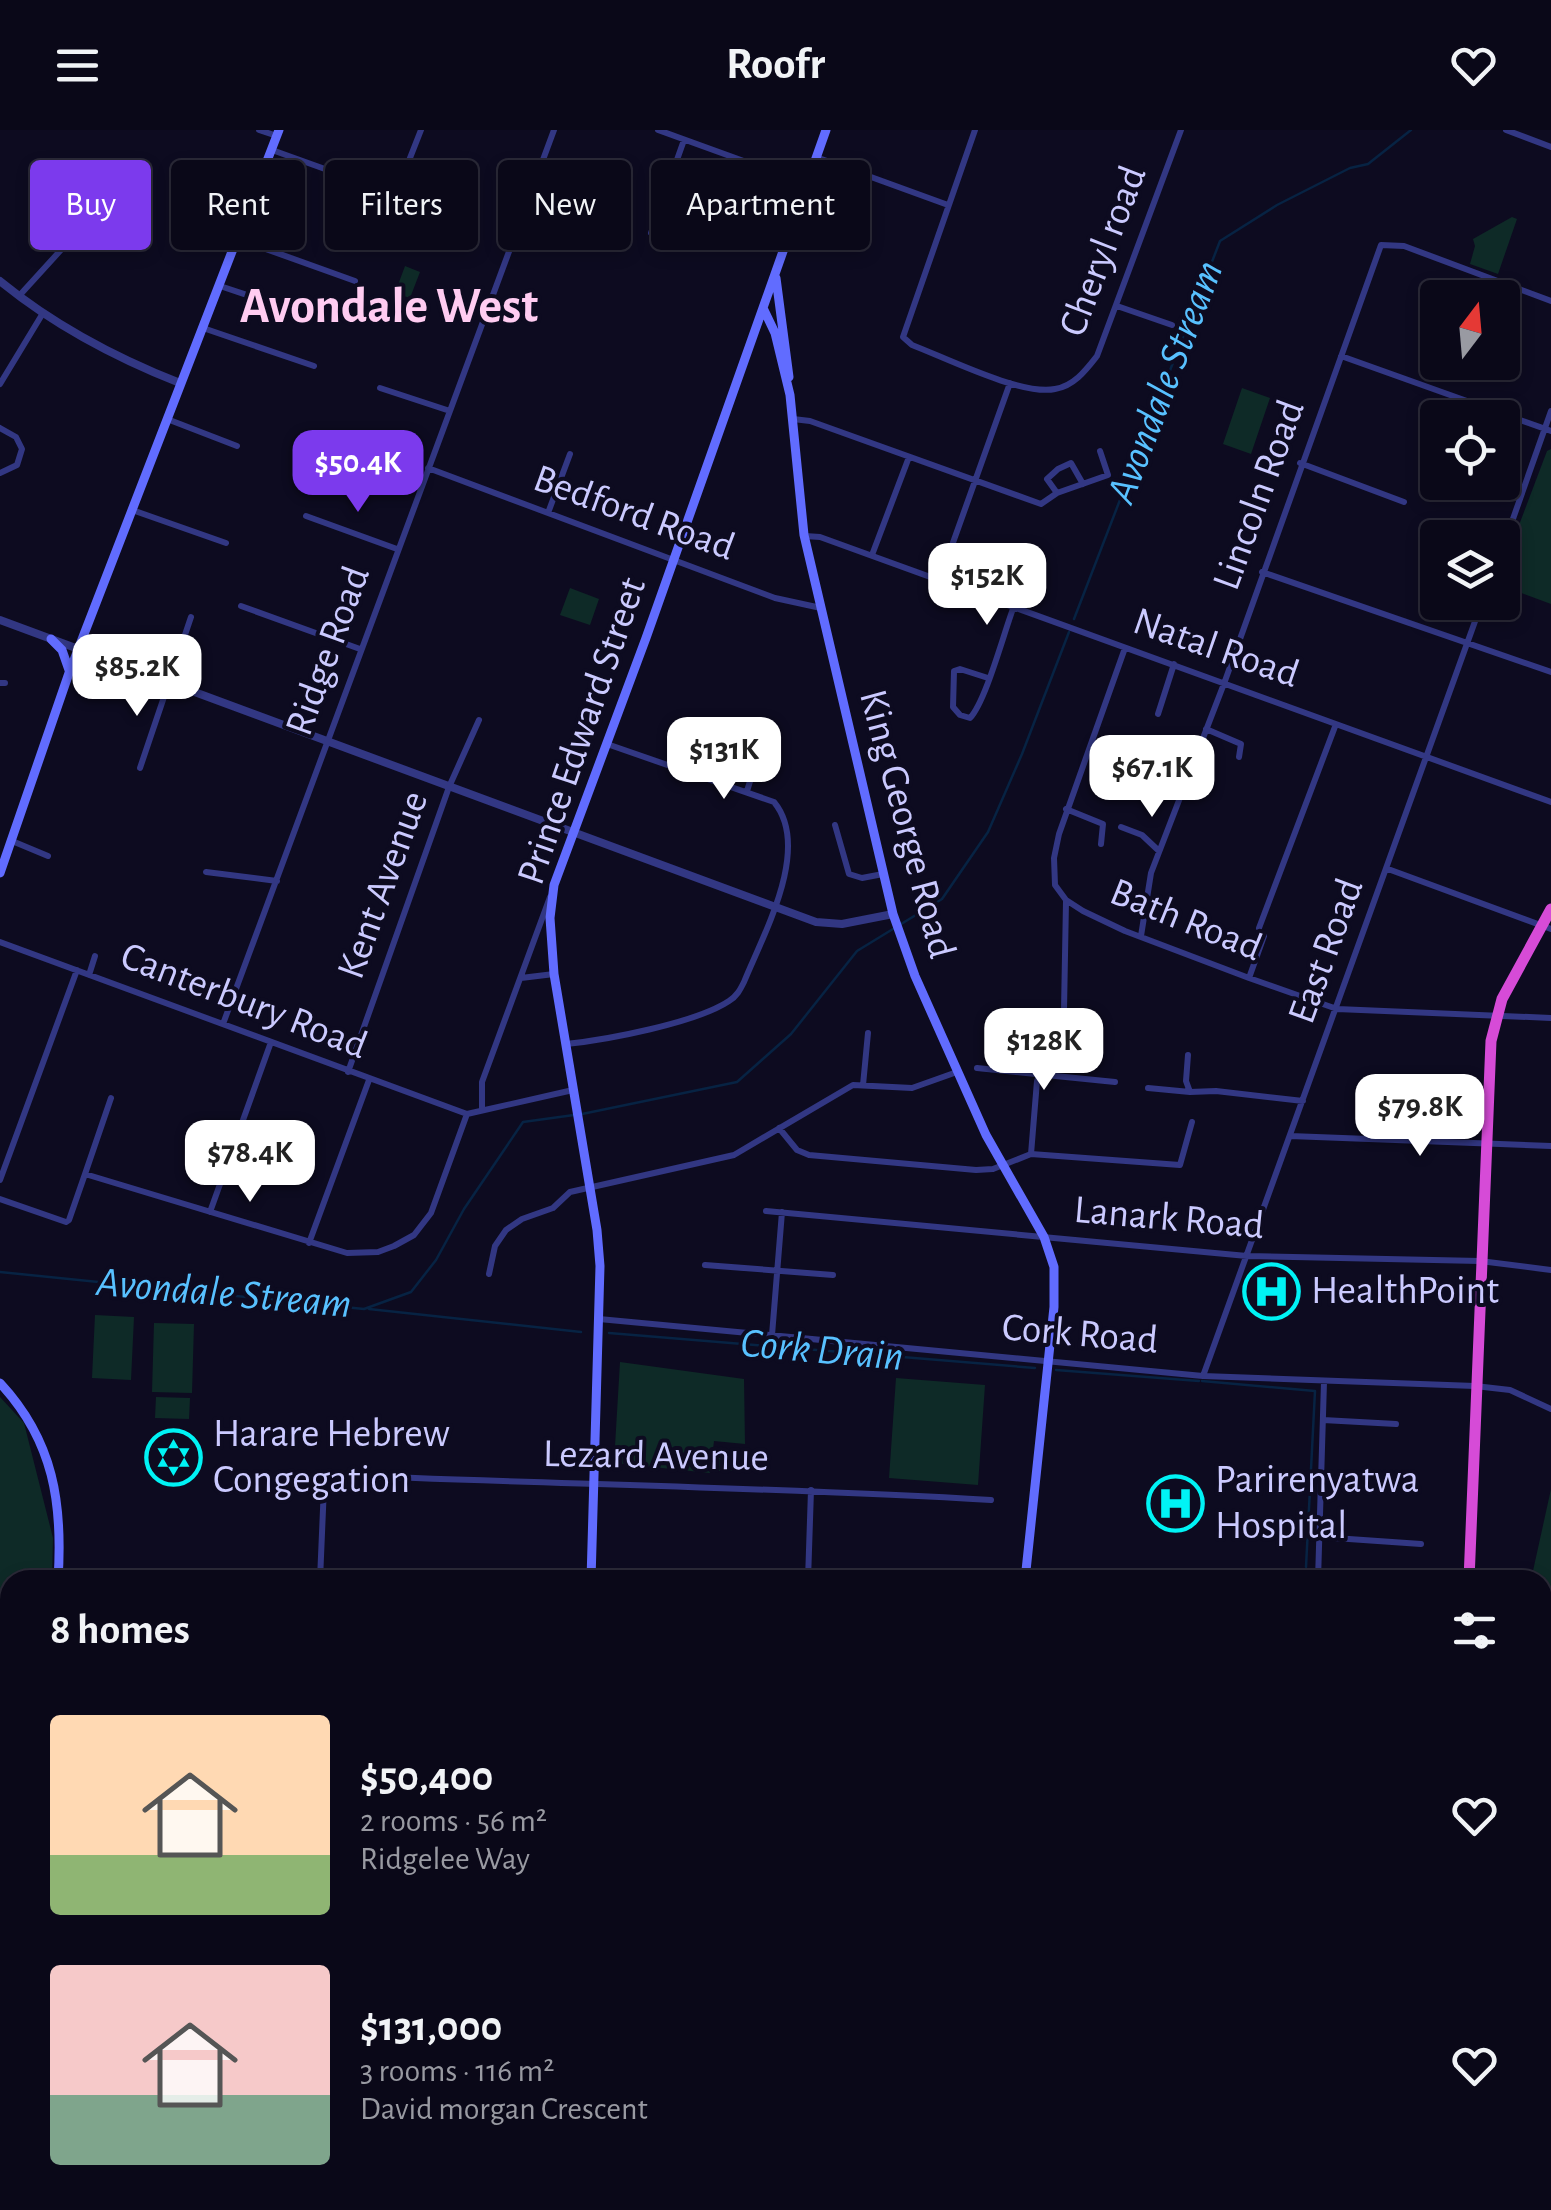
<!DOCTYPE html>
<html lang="en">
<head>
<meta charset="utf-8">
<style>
	body { margin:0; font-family:"Alegreya Sans",sans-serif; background:#131121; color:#f1f3f6; height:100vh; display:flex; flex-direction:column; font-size:38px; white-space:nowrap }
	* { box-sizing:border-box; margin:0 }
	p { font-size:32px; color:#999aa2 }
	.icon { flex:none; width:55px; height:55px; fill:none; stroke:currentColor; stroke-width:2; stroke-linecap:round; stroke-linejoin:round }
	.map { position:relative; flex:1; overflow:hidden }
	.drawer { position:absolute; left:0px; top:1440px; width:1552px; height:640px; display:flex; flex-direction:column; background:#0a0818; border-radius:30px 30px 0 0; box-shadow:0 5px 15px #0003,0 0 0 2px #2a2937 }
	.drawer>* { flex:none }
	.guide { position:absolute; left:30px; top:30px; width:1000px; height:90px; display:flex; gap:20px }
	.needle { width:65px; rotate:16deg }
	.controls { position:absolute; left:1420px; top:150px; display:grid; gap:20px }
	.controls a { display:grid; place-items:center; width:100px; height:100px; border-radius:10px; background:#0a0818; box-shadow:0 5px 15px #0003,0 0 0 2px #2a2937; font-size:50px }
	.price { position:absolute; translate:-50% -85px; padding:0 22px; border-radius:20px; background:#fff; color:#222; font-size:32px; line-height:65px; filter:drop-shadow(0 2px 5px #0008) }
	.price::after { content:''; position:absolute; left:50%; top:60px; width:30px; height:22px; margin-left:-15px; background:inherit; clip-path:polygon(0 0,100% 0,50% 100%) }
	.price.on { background:#7c3aed; color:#fff }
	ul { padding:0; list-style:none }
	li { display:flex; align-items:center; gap:30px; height:250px; padding:0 50px }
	li span { display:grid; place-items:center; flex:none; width:280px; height:200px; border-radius:10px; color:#555 }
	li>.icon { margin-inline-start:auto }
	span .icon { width:120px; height:120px; fill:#fffc; stroke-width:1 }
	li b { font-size:42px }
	h2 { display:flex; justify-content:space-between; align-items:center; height:120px; padding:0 50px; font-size:42px }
	.pill { padding:0 35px; border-radius:10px; background:#0a0818; box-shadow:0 5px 15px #0003,0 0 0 2px #2a2937; font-size:35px; line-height:90px }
	.pill.on { background:#7c3aed; color:#fff }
	header { display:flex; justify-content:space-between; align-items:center; height:130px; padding:0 50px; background:#0a0818; font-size:45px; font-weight:700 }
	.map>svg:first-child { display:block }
</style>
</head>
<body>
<header><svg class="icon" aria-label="menu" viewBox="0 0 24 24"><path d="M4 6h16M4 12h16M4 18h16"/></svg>Roofr<svg class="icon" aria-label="heart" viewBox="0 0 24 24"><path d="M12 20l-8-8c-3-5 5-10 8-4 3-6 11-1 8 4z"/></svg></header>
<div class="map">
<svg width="1551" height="2080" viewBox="0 0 1551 2080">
	<rect width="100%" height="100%" fill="#0d0b20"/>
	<path fill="#0e2a27" d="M1512 87 1517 89 1498 144 1470 134 1475 116 1473 109Z
		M405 136 420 142 410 168 395 163Z
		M1242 258 1270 268 1251 324 1223 314Z
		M1551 319V474L1503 456 1502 440 1547 321Z
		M570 458 599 469 590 495 560 485Z
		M95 1185 134 1187 131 1250 92 1248Z
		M154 1193 194 1194 192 1263 152 1262Z
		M620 1232 744 1249 745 1314 714 1311 710 1343 614 1333Z
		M896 1248 985 1255 978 1355 889 1348Z
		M0 1267 24 1293 53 1408 52 1450H10V1643L0 1642Z
		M156 1267 190 1268 189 1289 155 1288Z
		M715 1320 726 1321V1336L728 1321 738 1322 736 1341H713Z
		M1551 1359V2080H1465L1457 2075V2070H1542V1450H1531Z"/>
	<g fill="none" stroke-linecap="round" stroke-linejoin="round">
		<path stroke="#072343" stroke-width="2.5" d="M1074 489 1220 111 1277 75 1350 38 1368 34 1411 0
			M582 984 737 952 791 904 857 821 942 769 988 702 1022 624 1069 502
			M0 1142 364 1179 411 1162 436 1130 464 1079 523 992 574 985
			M369 1179 581 1202
			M609 1203 1035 1238
			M1056 1240 1199 1251
			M1202 1251 1315 1261 1306 1437
			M1306 1450V1445"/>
		<path stroke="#323783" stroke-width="6" d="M259 0 277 6
			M658 0 807 54
			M975 0 903 207 912 215C946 228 1022 266 1055 259 1074 256 1086 240 1097 226L1181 0
			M1506 0 1551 17
			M272 20 389 62 399 56 421 0
			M816 27 948 75
			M651 103 684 10
			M238 109 355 151
			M220 156 277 175
			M19 166 100 77
			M1117 176 1172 195
			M203 198 314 236
			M1341 226 1551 301
			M0 254 43 183
			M380 258 450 281
			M167 289 237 316
			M793 289 810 291 1041 374 1057 363 1108 345 1100 321
			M0 298 16 307 22 319 17 335 0 343
			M1300 333 1404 372
			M428 338 775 468 821 478
			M1474 353 1520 369
			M1057 363 1047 349 1058 339 1071 333 1083 354
			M132 380 226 413
			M548 383 570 324
			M306 386 397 419
			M805 406 820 407 1551 672
			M1502 420 1551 281
			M872 425 909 327
			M1262 442 1551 542
			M940 449 1010 253
			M241 476 360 519
			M1125 518 1059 704 1054 728 1055 755 1066 770 1083 781 1125 801 1249 848 1337 879 1551 888
			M988 548 960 539 954 541 953 577 960 585 970 588C986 571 1004 502 1014 476
			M0 553H5
			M1158 584 1174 534
			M1206 599 1241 614 1239 627
			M140 638 191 487
			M747 661 761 616
			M1066 679 1103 694 1101 714
			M835 695 849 744 862 748 883 744
			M1121 697 1142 705 1159 721
			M12 711 48 726
			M1388 739 1551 799
			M206 742 277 751
			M1259 798 1336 594
			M1141 806 1151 743 1225 551 1381 115 1404 116 1551 171
			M0 812 467 984
			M89 845 95 826
			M521 848 554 844
			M1249 848 1264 806
			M223 894 554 0
			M566 914C606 910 696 893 729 871 737 866 740 860 744 852 763 805 812 718 774 672L607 614
			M1188 925 1186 951 1190 962 1216 961 1303 971
			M977 938 1115 952
			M348 942 449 657 479 590
			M863 955 868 903
			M1148 958 1190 962
			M482 978V952L550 767
			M467 984 573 960
			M779 998 797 1020 809 1025 976 1040 993 1039 1031 1024 1180 1035 1192 992
			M1290 1006 1551 1016
			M1031 1024 1037 951 1064 880 1066 771
			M85 1044 111 968
			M0 1050 77 840
			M0 1069 66 1092 69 1090 85 1044 347 1123 378 1122 394 1116 414 1105 431 1083 467 984
			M766 1081 1247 1126 1480 1131 1551 1140
			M210 1082 271 912
			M309 1113 369 950
			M705 1135 833 1145
			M489 1144 495 1116 506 1100 522 1089 553 1078 570 1062 734 1025 853 955 912 958 957 942
			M599 1189 1203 1246 1475 1256 1510 1260 1551 1279
			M772 1205 782 1082
			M1203 1246 1482 472
			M1323 1290 1396 1294
			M1320 1407 1421 1414
			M320 1450 324 1356 334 1345C553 1354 772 1357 991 1370
			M808 1450 811 1360
			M1318 1450 1324 1252
			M0 1648H10
			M0 1760H10
			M789 2080V2070
			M1294 2080V2070"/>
		<path stroke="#323783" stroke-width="8" d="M0 151C55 196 114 227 180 253
			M0 490 816 792 842 794 893 784"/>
		<path stroke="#616cff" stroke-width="9" d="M776 148 789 247
			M763 178 775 203 790 265 804 405 893 784 915 846 986 1005 1044 1107 1054 1137V1177L1025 1450
			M51 509 62 520 69 540
			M0 743 69 543 279 0
			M0 1253C54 1311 63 1374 58 1450
			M591 1450 600 1136 597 1100 554 844 550 788 554 755 646 508 826 0
			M0 2059H10
			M309 2070 615 2080
			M35 2080V2070
			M983 2080 984 2070
			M991 2080V2070"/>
		<path stroke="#d64bd7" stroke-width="11" d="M1469 1450 1491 911 1502 869 1551 779
			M1445 2080 1446 2070"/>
	</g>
	<defs>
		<symbol id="hospital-ring" viewBox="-11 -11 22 22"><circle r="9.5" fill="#0d0b20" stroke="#00f3f5" stroke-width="1.5"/><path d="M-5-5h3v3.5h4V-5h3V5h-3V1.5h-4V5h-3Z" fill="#00f3f5"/></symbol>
		<symbol id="synagogue-ring" viewBox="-11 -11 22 22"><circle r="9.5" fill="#0d0b20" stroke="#00f3f5" stroke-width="1.5"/><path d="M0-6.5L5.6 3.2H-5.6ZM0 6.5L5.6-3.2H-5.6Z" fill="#00f3f5"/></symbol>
	</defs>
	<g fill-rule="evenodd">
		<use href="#hospital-ring" x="1240" y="1130" width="63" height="63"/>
		<use href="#synagogue-ring" x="142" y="1296" width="63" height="63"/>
		<use href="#hospital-ring" x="1144" y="1342" width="63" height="63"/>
	</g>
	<g text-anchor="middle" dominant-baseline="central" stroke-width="8" stroke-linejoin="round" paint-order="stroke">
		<g font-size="40" fill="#cbcaff" stroke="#0d0b20">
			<text transform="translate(1103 121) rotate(-69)">Cheryl road</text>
			<text transform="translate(1259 365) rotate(-70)">Lincoln Road</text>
			<text transform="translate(634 383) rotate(20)">Bedford Road</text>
			<text transform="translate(1216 518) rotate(19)">Natal Road</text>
			<text transform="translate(328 521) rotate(-70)">Ridge Road</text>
			<text transform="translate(582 601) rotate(-71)">Prince Edward Street</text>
			<text transform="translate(907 694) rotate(75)">King George Road</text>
			<text transform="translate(383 755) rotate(-70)">Kent Avenue</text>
			<text transform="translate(1186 790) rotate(22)">Bath Road</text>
			<text transform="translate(1326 821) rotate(-70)">East Road</text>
			<text transform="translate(244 871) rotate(21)">Canterbury Road</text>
			<text transform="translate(1169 1088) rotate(5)">Lanark Road</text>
			<text transform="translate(1080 1204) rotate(5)">Cork Road</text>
			<text transform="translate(656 1326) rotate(1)">Lezard Avenue</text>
		</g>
		<g font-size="40" fill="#cbcaff" stroke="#0d0b20" text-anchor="start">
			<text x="1311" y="1161">HealthPoint</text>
			<text x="213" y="1304">Harare Hebrew<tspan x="213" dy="46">Congegation</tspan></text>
			<text x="1215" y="1350">Parirenyatwa<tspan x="1215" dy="46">Hospital</tspan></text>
		</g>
		<g font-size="42" font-style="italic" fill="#58c1ff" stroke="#0d0b20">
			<text transform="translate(1165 252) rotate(-69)">Avondale Stream</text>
			<text transform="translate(224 1163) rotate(5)">Avondale Stream</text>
			<text transform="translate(822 1220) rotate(5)">Cork Drain</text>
		</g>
		<g font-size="50" font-weight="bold" fill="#ffccf1" stroke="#0d0b20">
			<text x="389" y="177">Avondale West</text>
		</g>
	</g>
</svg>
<div class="controls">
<a><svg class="needle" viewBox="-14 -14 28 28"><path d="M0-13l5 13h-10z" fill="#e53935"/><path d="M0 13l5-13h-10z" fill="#999aa2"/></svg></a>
<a><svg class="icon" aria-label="locate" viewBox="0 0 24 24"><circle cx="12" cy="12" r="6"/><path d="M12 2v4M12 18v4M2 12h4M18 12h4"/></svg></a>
<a><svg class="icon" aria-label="layers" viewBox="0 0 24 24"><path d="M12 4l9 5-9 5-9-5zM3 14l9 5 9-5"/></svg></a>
</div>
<b class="price on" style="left:358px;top:385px">$50.4K</b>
<b class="price" style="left:987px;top:498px">$152K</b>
<b class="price" style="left:137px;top:589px">$85.2K</b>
<b class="price" style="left:724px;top:672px">$131K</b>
<b class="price" style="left:1152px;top:690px">$67.1K</b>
<b class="price" style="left:1044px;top:963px">$128K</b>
<b class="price" style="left:1420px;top:1029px">$79.8K</b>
<b class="price" style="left:250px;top:1075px">$78.4K</b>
<div class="guide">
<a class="pill on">Buy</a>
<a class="pill">Rent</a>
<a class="pill">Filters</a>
<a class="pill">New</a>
<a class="pill">Apartment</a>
</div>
<section class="drawer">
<h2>8 homes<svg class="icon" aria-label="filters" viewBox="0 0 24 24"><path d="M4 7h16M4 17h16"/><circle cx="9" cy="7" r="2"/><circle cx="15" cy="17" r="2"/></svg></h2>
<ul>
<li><span style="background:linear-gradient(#ffd9b3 70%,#8fb573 0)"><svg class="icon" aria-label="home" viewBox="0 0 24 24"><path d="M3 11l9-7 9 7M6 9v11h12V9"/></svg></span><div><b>$50,400</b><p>2 rooms · 56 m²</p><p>Ridgelee Way</p></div><svg class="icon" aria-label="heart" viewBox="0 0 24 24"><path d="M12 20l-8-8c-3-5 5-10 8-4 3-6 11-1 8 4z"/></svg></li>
<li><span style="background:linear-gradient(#f6c9c9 65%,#7fa58c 0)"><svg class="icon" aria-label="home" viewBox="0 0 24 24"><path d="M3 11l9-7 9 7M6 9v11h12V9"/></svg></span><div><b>$131,000</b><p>3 rooms · 116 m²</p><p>David morgan Crescent</p></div><svg class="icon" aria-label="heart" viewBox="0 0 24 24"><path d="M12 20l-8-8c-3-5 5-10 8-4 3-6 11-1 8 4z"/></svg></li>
</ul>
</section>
</div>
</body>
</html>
